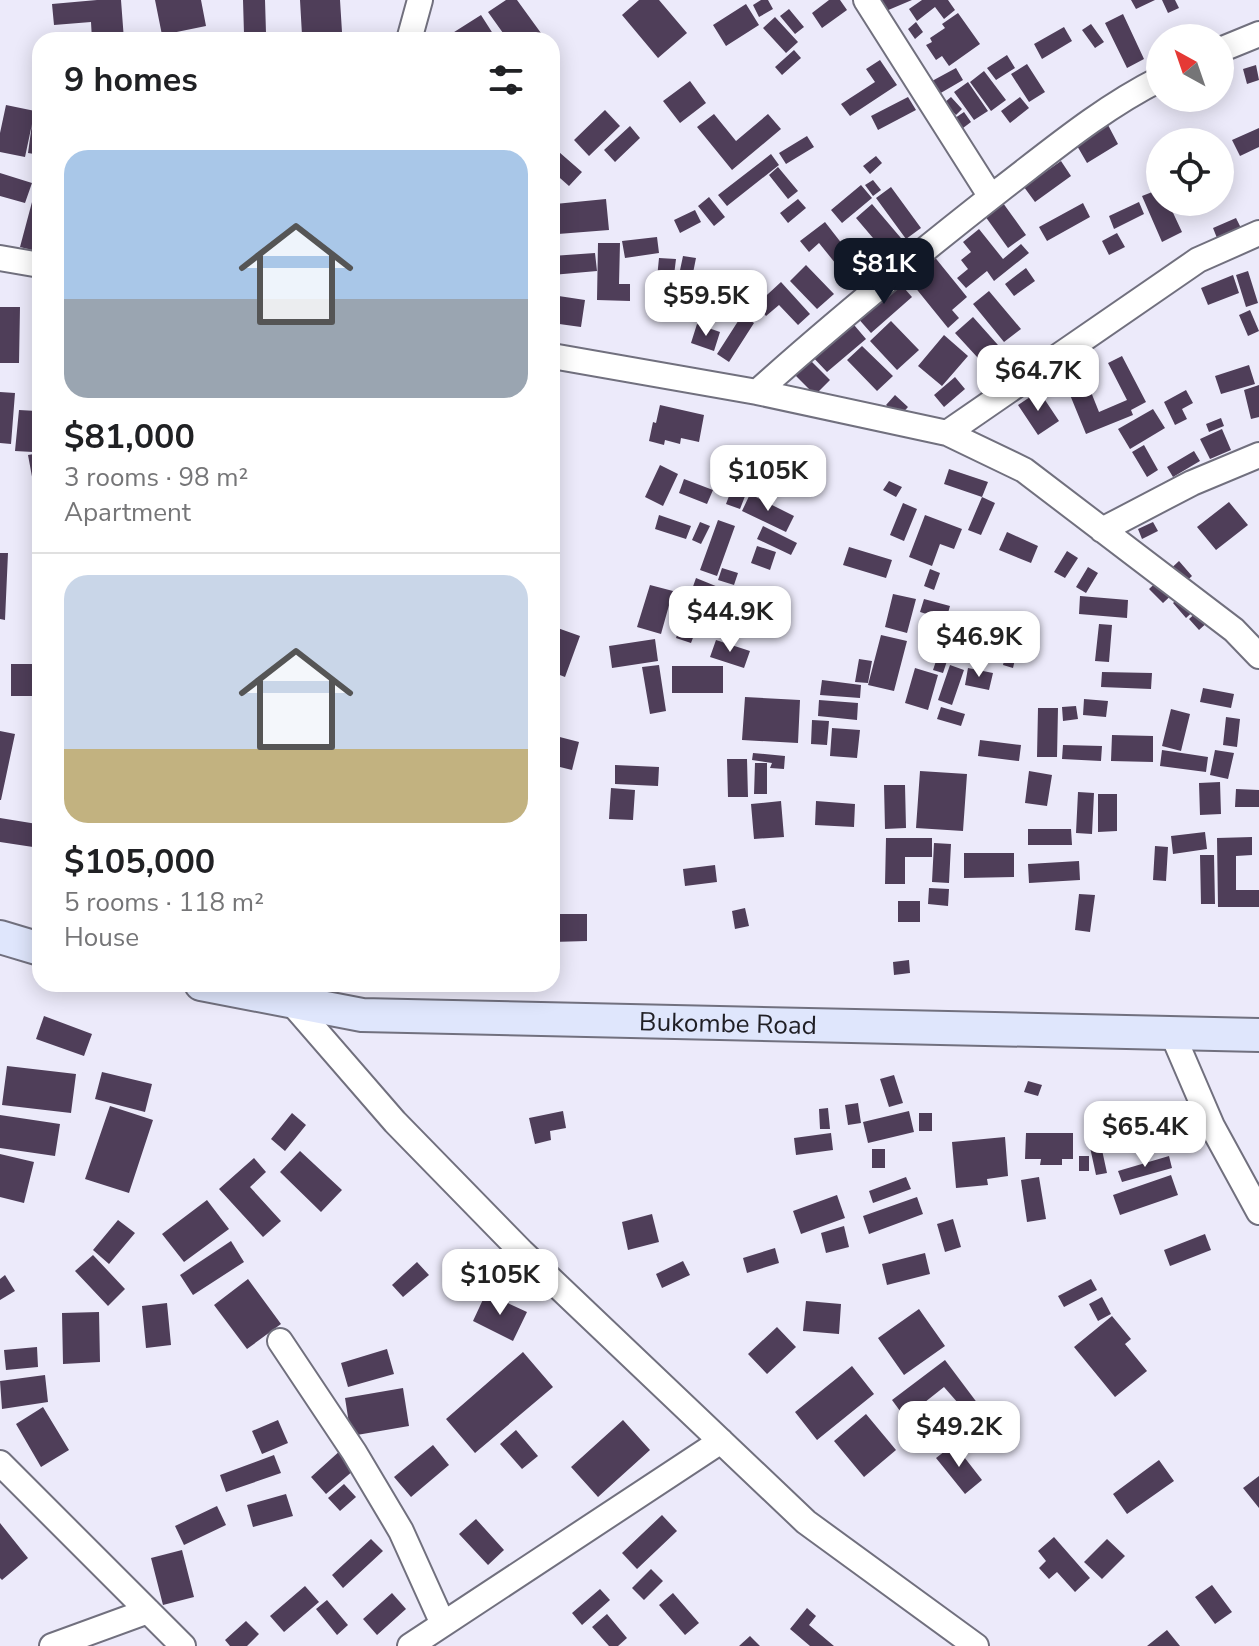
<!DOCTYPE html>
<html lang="en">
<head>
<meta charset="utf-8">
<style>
	body { margin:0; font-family:"Nunito Sans",sans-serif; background:#f6f6f6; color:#202124; height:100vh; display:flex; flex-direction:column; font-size:30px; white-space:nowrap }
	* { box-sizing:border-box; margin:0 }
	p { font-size:26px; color:#757577 }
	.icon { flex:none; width:44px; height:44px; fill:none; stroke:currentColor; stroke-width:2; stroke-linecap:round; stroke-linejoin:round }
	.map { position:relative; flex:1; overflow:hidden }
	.details { position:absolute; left:32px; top:32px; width:528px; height:960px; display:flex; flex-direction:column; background:#fff; border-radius:24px; box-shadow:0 4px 20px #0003 }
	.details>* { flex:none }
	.needle { width:52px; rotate:320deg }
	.controls { position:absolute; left:1146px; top:24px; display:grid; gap:16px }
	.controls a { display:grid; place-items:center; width:88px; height:88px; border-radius:50%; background:#fff; box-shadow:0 4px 20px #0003; font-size:40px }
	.price { position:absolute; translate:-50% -68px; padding:0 18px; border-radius:16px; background:#fff; color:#222; font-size:26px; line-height:52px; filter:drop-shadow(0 2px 4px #0008) }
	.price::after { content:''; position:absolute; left:50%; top:48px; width:24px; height:18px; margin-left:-12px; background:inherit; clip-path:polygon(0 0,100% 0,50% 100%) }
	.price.on { background:#111827; color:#fff }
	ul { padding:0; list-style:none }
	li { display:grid; align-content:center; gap:16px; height:424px; padding:0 32px }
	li+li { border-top:2px solid #e0e0e0 }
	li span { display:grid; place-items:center; height:248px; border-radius:24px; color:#555 }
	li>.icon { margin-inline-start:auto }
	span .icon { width:144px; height:144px; fill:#fffc; stroke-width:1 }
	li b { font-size:34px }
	h2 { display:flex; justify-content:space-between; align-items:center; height:96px; padding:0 32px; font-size:34px }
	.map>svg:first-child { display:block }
</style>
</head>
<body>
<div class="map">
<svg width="1259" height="1646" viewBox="0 0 1259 1646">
	<rect width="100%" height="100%" fill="#eceafa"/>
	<path fill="#4f3e59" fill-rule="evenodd" d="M97 0H121L124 40H92L91 22 54 25 52 4Z
		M155 0H201L206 26 162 35Z
		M243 0H265L266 33 244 34Z
		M300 0H340L342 32 302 35Z
		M506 0H517L546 40H508L488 12Z
		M639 0H659L687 33 658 58 622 15Z
		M761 0H768L773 9 759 17 753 5Z
		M829 0H840L847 10 822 28 812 13Z
		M881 0H912L886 11Z
		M922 0H948L955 10 944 19 935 7 917 21 909 9Z
		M1131 0H1155L1136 9Z
		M1162 0H1175L1179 8 1168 13Z
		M746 4 759 25 726 46 713 25Z
		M789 9 804 27 795 34 780 16Z
		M958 13 980 44 949 66 942 56 936 60 926 45 932 42 930 38 945 28 942 24Z
		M1123 14 1144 59 1127 68 1105 23Z
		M481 15 497 40H454L451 34Z
		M775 17 798 42 786 53 763 28Z
		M916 22 923 32 915 39 908 29Z
		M1091 24 1104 42 1095 48 1082 30Z
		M1064 27 1072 41 1042 59 1034 44Z
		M794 50 801 58 782 75 775 67Z
		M1007 55 1015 68 996 80 987 68Z
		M880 60 897 85 850 116 841 104 875 82 866 69Z
		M1027 64 1045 92 1029 102 1011 74Z
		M1256 65 1259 80 1247 84 1243 69Z
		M956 68 963 80 939 94 932 81Z
		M984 71 1006 100 991 111 970 82Z
		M690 81 706 103 680 123 663 101Z
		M968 82 988 111 974 120 954 92Z
		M908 97 916 110 878 130 871 116Z
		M951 97 962 109 956 115 944 103Z
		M1020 97 1029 108 1010 123 1001 111Z
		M37 101 40 102V155L28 153 32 124 25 157 0 152V133L6 105 35 111Z
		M605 110 620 126 589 156 574 140Z
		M964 112 971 122 963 128 955 118Z
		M714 114 736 141 768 114 781 129 732 170 697 127Z
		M1108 125 1118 144 1087 163 1076 144Z
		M630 126 640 138 615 162 604 150Z
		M1259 128V147L1240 156 1232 140Z
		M807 136 814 147 786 164 779 153Z
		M559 152 582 172 569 186 552 171V160Z
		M771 154 779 165 727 206 718 195Z
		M876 156 882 163 870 174 863 166Z
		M1061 161 1071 176 1035 202 1024 187Z
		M778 167 798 191 788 199 769 175Z
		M0 173 32 183 25 203 0 196Z
		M873 180 881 190 873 196 865 185Z
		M861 185 872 198 842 223 831 210Z
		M36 187 40 189V252L20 247Z
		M891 187 921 228 906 239 876 198Z
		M1160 189V202H1168L1182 232 1162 242 1142 196Z
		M709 197 725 217 714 226 698 206Z
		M606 199 609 230 558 234 555 204Z
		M798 199 806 208 788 223 780 213Z
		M1139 202 1144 214 1114 229 1109 216Z
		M1186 202H1202L1204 207 1191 213Z
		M1003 203 1026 235 1008 248 985 216Z
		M1083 203 1090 217 1047 241 1039 227Z
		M872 204 906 244 890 258 856 218Z
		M695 210 701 222 680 233 674 220Z
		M1236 218 1241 228 1217 238 1213 228Z
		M825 222 853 258 840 269 819 243 809 252 800 241Z
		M979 229 1003 259 1021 244 1029 253 994 281 987 271 966 288 957 278 968 269 961 260 971 252 963 242Z
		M1117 233 1125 247 1109 255 1102 241Z
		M657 237 659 253 625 258 622 241Z
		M598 243H620L619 284H630V301L597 300Z
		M595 253 597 271 552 275V256Z
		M933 255 967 297 952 310 959 318 948 328 914 286 920 282 912 272Z
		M683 256 696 258 692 278 679 275Z
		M659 258 676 259 671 300 655 298Z
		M806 265 834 294 817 309 790 281Z
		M1026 268 1035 281 1014 296 1005 284Z
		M1248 271 1258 303 1246 307 1236 275Z
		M714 274 746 304 731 320 699 290Z
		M1233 275 1239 293 1208 305 1201 288Z
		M897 280 912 297 871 333 856 316Z
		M781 282 810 314 798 325 779 305 766 316 756 305Z
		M989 291 1021 329 1004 342 973 304Z
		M552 295 585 300 581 327 552 323Z
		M0 307H20L19 363H0Z
		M1250 310 1259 331 1248 336 1239 315Z
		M742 315 754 323 729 362 717 354Z
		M973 317 1006 354 989 370 955 333Z
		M849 319 866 339 827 372 809 353Z
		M891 321 919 350 897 370 870 341Z
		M697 324 720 332 714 351 691 343Z
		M944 335 968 356 942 386 918 366Z
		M862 346 893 376 877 391 847 360Z
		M1122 356 1146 402 1131 410 1133 415 1086 434 1068 390 1087 382 1099 412 1127 400 1108 363Z
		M809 359 830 380 815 395 794 374Z
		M1249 365 1255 384 1221 394 1215 376Z
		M955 377 965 389 944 407 934 395Z
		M1259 385V417L1251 419 1244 390Z
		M1186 390 1193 403 1182 409 1187 419 1175 425 1164 402Z
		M1039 391 1059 421 1038 435 1018 405Z
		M0 392 15 393 11 444 0 443Z
		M895 395 908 407 899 417 886 405Z
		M660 405 704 415 699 442 681 438 680 444 665 440 664 445 649 441 653 422 656 423Z
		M1153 409 1165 428 1130 449 1118 429Z
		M19 410 37 411 33 452 15 451Z
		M1221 418 1224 426 1209 432 1206 424Z
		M1222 429 1231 450 1210 459 1200 439Z
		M1144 445 1158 470 1147 477 1132 452Z
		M1194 451 1200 461 1173 477 1167 467Z
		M40 453V480L33 482 28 455Z
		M719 454 732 457 728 471 715 469Z
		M660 465 678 474 663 506 645 497Z
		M949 469 988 482 982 497 995 503 981 535 968 530 982 497 944 484Z
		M684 479 713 490 707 504 679 493Z
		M735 480 749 486 740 509 726 504Z
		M889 481 902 487 896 497 883 490Z
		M750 494 794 516 786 532 742 511Z
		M1229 502 1248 525 1216 550 1197 527Z
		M903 503 917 509 904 541 890 535Z
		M659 515 691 526 686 539 655 529Z
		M925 515 962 529 954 549 940 544 932 566 909 557Z
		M718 520 735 526 717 576 700 570Z
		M700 522 710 526 701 544 692 540Z
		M1153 522 1158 531 1142 539 1138 529Z
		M763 526 797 543 791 555 757 539Z
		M1007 532 1038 546 1031 563 999 550Z
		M757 546 776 552 770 570 751 563Z
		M849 547 892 560 886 578 843 565Z
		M1067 551 1078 558 1065 578 1054 572Z
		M0 553H8L5 620 0 619Z
		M1179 561 1192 576 1163 603 1149 589Z
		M1088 567 1098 573 1086 593 1076 587Z
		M722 568 738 573 734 585 718 580Z
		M930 569 940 573 934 590 924 586Z
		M696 578 723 589 717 606 690 595Z
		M650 585 673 591 661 634 637 627Z
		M726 589 746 595 742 609 721 603Z
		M1184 593 1197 608 1186 618 1173 603Z
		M893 594 916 599 907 633 885 627Z
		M1080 596 1128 600 1127 618 1079 614Z
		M924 599 950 606 946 620 920 612Z
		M689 600 705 606 691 643 676 638Z
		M1199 610 1209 621 1199 630 1189 619Z
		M1099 624 1112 625 1109 662 1095 661Z
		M552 626 580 636 565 677 552 672Z
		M881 635 907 641 894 691 868 685Z
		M655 639 658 661 612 668 609 646Z
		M716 640 750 651 744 668 710 657Z
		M1009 640 1019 642 1013 668 1003 665Z
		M938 655 948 658 943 673 933 670Z
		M859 659 872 661 868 683 855 682Z
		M11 664H40V696H11Z
		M659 665 666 711 650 714 642 667Z
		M950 665 964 670 952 705 938 700Z
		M672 666H723V693H672Z
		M915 668 938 675 928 710 905 703Z
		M968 668 993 673 989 690 965 685Z
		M1102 672 1152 673 1151 689 1101 687Z
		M822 680 861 685 860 698 820 695Z
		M1203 688 1234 694 1231 708 1200 702Z
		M745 697 800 700 798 743 742 740Z
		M1084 699 1108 701 1106 717 1083 715Z
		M819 700 858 703 857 720 818 716Z
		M1076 706 1078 719 1063 721 1062 707Z
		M941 707 965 714 961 726 937 719Z
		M1038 708H1058L1057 757H1037Z
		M1171 709 1190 714 1181 751 1162 746Z
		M1226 717 1240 719 1237 747 1223 745Z
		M812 720 829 721 827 745 811 744Z
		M832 728 860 730 857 758 830 756Z
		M0 731 15 734 1 800H0Z
		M552 735 579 742 572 770 552 765Z
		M1112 735 1153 736V762L1111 761Z
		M980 740 1021 745 1019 761 978 756Z
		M1063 745 1102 746 1101 761 1062 759Z
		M1162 750 1208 757 1206 772 1160 766Z
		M1215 750 1234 753 1228 779 1210 775Z
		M753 753 785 756 784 769 770 768 772 763 752 760Z
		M727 759H747L748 797H728Z
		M755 763H767V794H754Z
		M615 765 659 767 658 786 615 784Z
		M920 771 967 774 963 831 916 828Z
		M1029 771 1052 775 1047 806 1025 803Z
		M1220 782 1221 814 1200 815 1199 783Z
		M884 785H905L906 828 885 829Z
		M611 788 635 790 633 820 609 819Z
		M1236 789 1259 790V807H1235Z
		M1078 792 1094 793 1092 834 1076 833Z
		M1098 794H1117V831L1098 832Z
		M781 801 784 837 754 839 751 804Z
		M816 801 855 804 854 827 815 825Z
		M0 818 37 824 33 847 0 842Z
		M1028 829H1071L1072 845H1028Z
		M1205 832 1207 849 1173 854 1171 836Z
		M1252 837V855L1236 856V890H1259V907H1218L1217 838Z
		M886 838H932V857H905V884H885Z
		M934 843 951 844 949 883 932 882Z
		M1155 846 1168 847 1166 881 1153 880Z
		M964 853H1014V877L964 878Z
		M1200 855H1214L1215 904H1201Z
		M1079 861 1080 880 1029 883 1028 864Z
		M715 865 717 882 685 886 683 869Z
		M929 888 949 889 948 906 928 904Z
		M1079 894 1095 895 1090 932 1075 930Z
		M898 901H920V922H898Z
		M745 908 749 926 735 929 732 911Z
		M552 914H587V941L552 942Z
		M909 960 910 973 894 975 893 962Z
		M44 1016 92 1034 84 1056 36 1039Z
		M7 1066 76 1074 71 1113 2 1105Z
		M102 1072 152 1084 145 1112 95 1099Z
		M894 1075 903 1103 889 1107 880 1079Z
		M1028 1081 1042 1085 1038 1096 1024 1092Z
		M858 1103 861 1123 848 1125 845 1105Z
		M110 1106 153 1120 129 1193 85 1179Z
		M828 1108 830 1129H820L819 1109Z
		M563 1111 566 1128 550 1131 551 1140 535 1144 529 1118Z
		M909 1111 914 1132 868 1143 863 1122Z
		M292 1113 306 1125 285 1151 271 1139Z
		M919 1113H932V1131H919Z
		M0 1115 60 1124 55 1156 0 1148Z
		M1116 1116 1118 1125 1101 1128 1100 1118Z
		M831 1133 833 1150 796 1155 794 1138Z
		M1026 1133H1073V1159H1062V1165H1040L1041 1159H1025Z
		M1099 1136 1107 1173 1096 1175 1088 1138Z
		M1005 1137 1008 1176 987 1179 988 1185 956 1188 952 1142Z
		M872 1149H885V1168H872Z
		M300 1151 342 1190 321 1212 280 1172Z
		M0 1154 34 1162 24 1203 0 1197Z
		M1079 1156H1089V1171H1079Z
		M1169 1156 1172 1168 1122 1182 1118 1171Z
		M254 1158 266 1172 250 1187 281 1221 263 1237 219 1189Z
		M1171 1175 1178 1195 1120 1215 1113 1195Z
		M906 1177 911 1189 873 1203 869 1191Z
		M1039 1177 1046 1219 1027 1222 1021 1180Z
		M837 1195 845 1218 801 1234 793 1211Z
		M917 1197 923 1214 869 1234 863 1216Z
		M207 1200 229 1229 184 1262 162 1234Z
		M652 1214 659 1242 628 1250 622 1222Z
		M953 1219 961 1247 945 1252 937 1224Z
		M118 1220 135 1233 109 1264 93 1250Z
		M844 1226 849 1247 826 1253 821 1233Z
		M1205 1234 1211 1250 1170 1266 1164 1250Z
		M231 1241 244 1262 193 1295 180 1275Z
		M775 1248 779 1263 747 1273 743 1258Z
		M925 1253 930 1274 887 1285 882 1264Z
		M93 1255 125 1289 108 1306 75 1271Z
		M683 1261 690 1275 662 1288 656 1274Z
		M417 1262 429 1275 403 1297 392 1285Z
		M5 1275 15 1291 0 1300V1279Z
		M248 1279 281 1324 247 1349 214 1305Z
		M1091 1279 1097 1290 1064 1307 1058 1296Z
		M486 1293 527 1312 513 1341 473 1321Z
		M1102 1297 1111 1314 1098 1321 1089 1304Z
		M806 1301 841 1304 839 1334 803 1331Z
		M167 1303 171 1345 146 1348 142 1306Z
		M919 1309 945 1346 904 1375 878 1338Z
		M99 1312 100 1362 63 1364 62 1313Z
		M1112 1316 1131 1339 1125 1344 1147 1371 1115 1397 1074 1347Z
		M777 1327 796 1347 767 1374 748 1354Z
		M37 1347 38 1367 6 1370 4 1350Z
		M387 1349 394 1374 348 1387 341 1363Z
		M523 1352 553 1387 475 1453 446 1419Z
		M945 1360 984 1412 930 1452 892 1400ZM944 1387 958 1403 929 1426 915 1410Z
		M852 1366 874 1394 817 1440 795 1412Z
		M45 1375 48 1402 2 1409 0 1381Z
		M403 1388 409 1426 351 1436 345 1398Z
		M43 1407 69 1450 41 1467 16 1424Z
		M866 1414 896 1450 864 1477 834 1441Z
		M278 1420 288 1443 262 1454 252 1431Z
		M623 1420 650 1450 598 1497 571 1467Z
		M516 1430 538 1456 522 1469 500 1444Z
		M352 1440 368 1458 326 1494 311 1477Z
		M954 1444 982 1480 965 1494 936 1458Z
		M433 1445 449 1465 411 1497 394 1477Z
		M274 1455 281 1473 226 1492 220 1475Z
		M1159 1460 1174 1481 1127 1514 1113 1494Z
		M1259 1476V1508L1243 1488Z
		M344 1484 356 1497 340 1511 328 1498Z
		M286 1494 293 1516 253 1527 247 1505Z
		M217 1506 226 1525 184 1545 175 1526Z
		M662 1515 677 1531 637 1569 622 1553Z
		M476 1519 504 1550 488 1565 459 1534Z
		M0 1523 28 1558 2 1580 0 1578Z
		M1054 1537 1090 1578 1075 1592 1057 1572 1049 1579 1039 1568 1046 1561 1038 1551Z
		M371 1539 383 1551 343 1588 332 1575Z
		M1107 1539 1125 1556 1102 1579 1084 1562Z
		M182 1550 194 1597 163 1605 151 1558Z
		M651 1569 663 1581 644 1600 632 1588Z
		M1212 1585 1232 1612 1215 1624 1195 1597Z
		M305 1586 319 1602 284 1632 270 1616Z
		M600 1589 610 1600 582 1625 572 1613Z
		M392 1593 406 1609 377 1635 363 1619Z
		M673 1593 699 1623 685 1635 659 1605Z
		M327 1600 348 1625 337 1635 316 1609Z
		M807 1608 816 1616 809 1625 834 1646H810L790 1629Z
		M607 1614 627 1638 618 1646H609L592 1627Z
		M246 1621 259 1634 247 1646H230L225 1640Z
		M1167 1630 1180 1646H1147Z
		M750 1636 760 1646H739Z"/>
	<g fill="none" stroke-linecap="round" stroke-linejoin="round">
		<defs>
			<path id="street" d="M866 0 991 197
				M409 40 420 0
				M1220 50 1259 34
				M0 258 40 265
				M552 356 757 392 947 433 1024 470 1234 630 1259 656
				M757 392C836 321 917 255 1000 190 1051 151 1102 108 1160 79
				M947 433 1198 260 1259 233
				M1102 530 1192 483 1259 455
				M290 1001 395 1122 522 1252 806 1522 976 1646
				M1172 1033 1212 1126 1259 1212
				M280 1341 354 1452 401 1531 443 1624
				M0 1463 183 1646
				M52 1646 148 1611
				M410 1646 721 1441"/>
			<g id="secondary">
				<path d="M0 937 40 949"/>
				<path id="s1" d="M201 984 362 1015 1259 1035"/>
			</g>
		</defs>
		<use href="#street" stroke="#71707e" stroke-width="28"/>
		<use href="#secondary" stroke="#71707e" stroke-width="36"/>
		<use href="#street" stroke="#fff" stroke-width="24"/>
		<use href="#secondary" stroke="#dfe6fc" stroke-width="32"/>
	</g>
	<g text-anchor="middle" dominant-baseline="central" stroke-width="8" stroke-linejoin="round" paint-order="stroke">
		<g font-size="26" fill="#1f1e24" stroke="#eceafa">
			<text stroke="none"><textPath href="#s1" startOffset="530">Bukombe Road</textPath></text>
		</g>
	</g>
</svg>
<div class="controls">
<a><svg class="needle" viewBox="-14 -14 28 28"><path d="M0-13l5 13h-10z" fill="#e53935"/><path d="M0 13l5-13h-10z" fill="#757577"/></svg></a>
<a><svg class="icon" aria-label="locate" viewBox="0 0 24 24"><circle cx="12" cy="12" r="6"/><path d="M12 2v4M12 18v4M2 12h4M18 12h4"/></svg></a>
</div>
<b class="price on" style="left:884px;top:306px">$81K</b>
<b class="price" style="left:706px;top:338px">$59.5K</b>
<b class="price" style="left:1038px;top:413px">$64.7K</b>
<b class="price" style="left:768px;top:513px">$105K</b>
<b class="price" style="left:730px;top:654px">$44.9K</b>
<b class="price" style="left:979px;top:679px">$46.9K</b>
<b class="price" style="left:1145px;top:1169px">$65.4K</b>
<b class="price" style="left:500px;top:1317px">$105K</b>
<b class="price" style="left:959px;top:1469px">$49.2K</b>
<section class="details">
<h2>9 homes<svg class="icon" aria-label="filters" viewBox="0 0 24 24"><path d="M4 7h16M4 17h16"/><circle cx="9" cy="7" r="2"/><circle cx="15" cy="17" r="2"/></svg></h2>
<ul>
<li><span style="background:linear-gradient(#a9c7e8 60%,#9aa5b1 0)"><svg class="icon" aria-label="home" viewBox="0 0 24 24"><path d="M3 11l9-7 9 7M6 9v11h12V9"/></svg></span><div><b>$81,000</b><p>3 rooms · 98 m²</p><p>Apartment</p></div></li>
<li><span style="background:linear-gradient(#c9d6e8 70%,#c2b280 0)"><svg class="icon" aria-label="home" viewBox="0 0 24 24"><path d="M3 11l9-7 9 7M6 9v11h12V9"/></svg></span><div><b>$105,000</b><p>5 rooms · 118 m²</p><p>House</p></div></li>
</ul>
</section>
</div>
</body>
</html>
